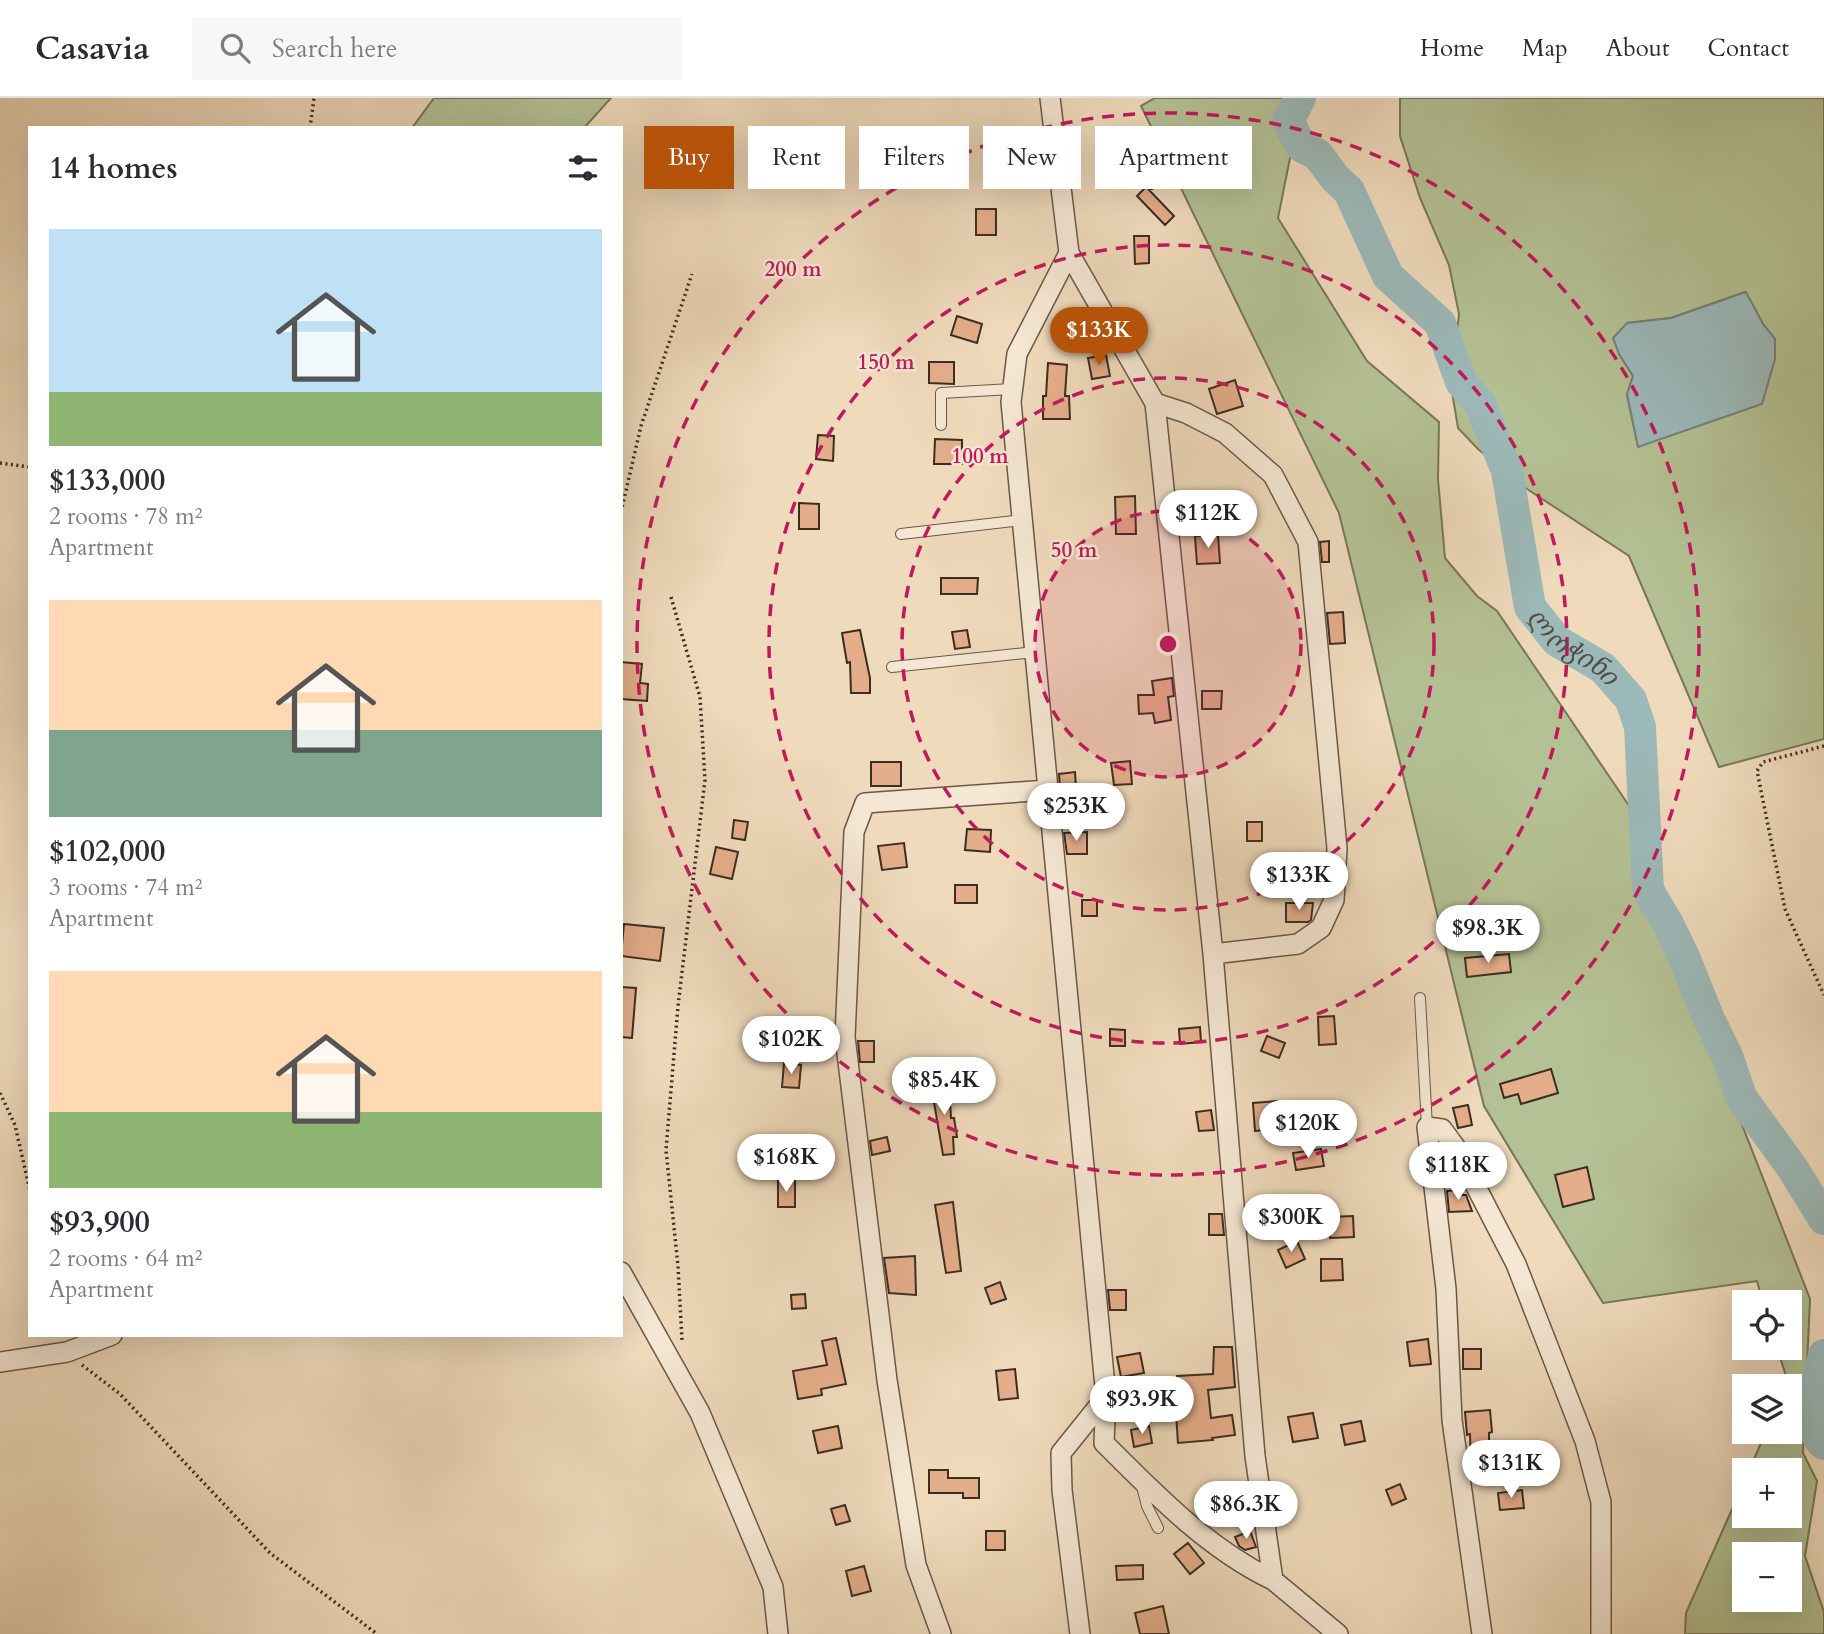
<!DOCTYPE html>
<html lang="en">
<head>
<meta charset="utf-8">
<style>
	body { margin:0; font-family:Cardo,"Noto Serif Georgian",serif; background:#f7f7f7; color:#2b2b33; height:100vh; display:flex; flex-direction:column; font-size:26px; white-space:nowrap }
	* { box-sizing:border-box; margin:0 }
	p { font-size:23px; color:#7c7c81 }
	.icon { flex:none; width:38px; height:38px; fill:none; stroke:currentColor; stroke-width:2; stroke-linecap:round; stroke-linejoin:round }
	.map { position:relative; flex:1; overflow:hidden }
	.details { position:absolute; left:28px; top:28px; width:595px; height:1211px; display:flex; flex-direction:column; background:#fff; border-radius:0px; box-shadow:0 7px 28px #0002 }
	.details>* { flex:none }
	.top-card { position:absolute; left:644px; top:28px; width:665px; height:63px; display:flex; gap:14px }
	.buttons { position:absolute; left:1732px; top:1192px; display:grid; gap:14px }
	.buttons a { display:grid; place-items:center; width:70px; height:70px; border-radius:0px; background:#fff; box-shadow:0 7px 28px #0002; font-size:35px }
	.price { position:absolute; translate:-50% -60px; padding:0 16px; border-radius:24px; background:#fff; color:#222; font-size:23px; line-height:46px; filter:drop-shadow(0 2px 4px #0008) }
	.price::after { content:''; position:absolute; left:50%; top:42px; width:21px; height:16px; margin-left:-10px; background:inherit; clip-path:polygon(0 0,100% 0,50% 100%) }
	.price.selected { background:#b45309; color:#fff }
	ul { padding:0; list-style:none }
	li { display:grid; align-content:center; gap:14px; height:371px; padding:0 21px }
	li span { display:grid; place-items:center; height:217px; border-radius:0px; color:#555 }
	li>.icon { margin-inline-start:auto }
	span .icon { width:126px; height:126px; fill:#fffc; stroke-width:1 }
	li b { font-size:30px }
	h2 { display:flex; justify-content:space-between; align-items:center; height:84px; padding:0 21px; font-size:30px }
	.chip { padding:0 24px; border-radius:0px; background:#fff; box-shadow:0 7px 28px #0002; font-size:24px; line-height:63px }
	.chip.selected { background:#b45309; color:#fff }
	header { display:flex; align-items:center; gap:42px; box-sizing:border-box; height:98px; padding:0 35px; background:#fff; border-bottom:2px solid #e1e1e2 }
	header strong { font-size:33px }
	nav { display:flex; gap:38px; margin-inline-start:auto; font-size:24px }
	.search { width:490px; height:63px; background:#f7f7f7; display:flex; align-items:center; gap:18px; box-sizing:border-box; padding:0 24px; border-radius:0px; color:#7c7c81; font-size:26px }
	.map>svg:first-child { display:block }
</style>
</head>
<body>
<header>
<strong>Casavia</strong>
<div class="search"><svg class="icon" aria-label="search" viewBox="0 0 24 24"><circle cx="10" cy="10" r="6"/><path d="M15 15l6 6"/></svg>Search here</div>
<nav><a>Home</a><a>Map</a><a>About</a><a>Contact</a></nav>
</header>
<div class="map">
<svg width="1824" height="1536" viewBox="0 0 1824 1536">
	<rect width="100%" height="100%" fill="#efdabb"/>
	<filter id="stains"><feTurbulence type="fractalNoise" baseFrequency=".00286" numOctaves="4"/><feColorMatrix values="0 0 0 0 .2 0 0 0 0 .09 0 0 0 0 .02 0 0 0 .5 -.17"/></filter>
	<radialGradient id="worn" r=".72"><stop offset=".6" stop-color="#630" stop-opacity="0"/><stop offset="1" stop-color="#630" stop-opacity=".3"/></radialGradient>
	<path fill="#b4c194" stroke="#78775c" stroke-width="2" fill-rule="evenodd" d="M434 0H611L584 30H412Z
		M1155 0H1302L1278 120 1367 263 1439 324 1438 381 1445 460 1477 498 1497 513 1636 718 1640 797 1732 1001 1810 1201 1803 1355 1817 1383 1805 1458 1824 1514V1536H1685L1686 1515 1745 1382V1418H1790V1372H1749L1766 1334H1790V1288H1786L1788 1284 1777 1250H1790V1204H1763L1757 1183 1603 1205 1484 1008 1339 415 1141 8ZM1745 1456H1790V1502H1745Z
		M1400 0H1824V641L1719 669 1629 458 1527 391 1478 351 1458 330 1451 288 1459 216 1449 167 1420 100 1400 38ZM1745 194 1763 226 1775 241 1638 348 1627 297 1633 278 1619 256 1628 225 1671 220Z"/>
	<path fill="#9cb9b9" stroke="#76817d" stroke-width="2" d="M1746 194 1763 226 1775 241V261L1762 306 1638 349 1627 296 1633 278 1619 256 1613 240 1627 225 1671 220Z"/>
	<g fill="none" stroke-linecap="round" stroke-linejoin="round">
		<g stroke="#9cb9b9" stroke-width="32">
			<path id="s1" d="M1300 0 1288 23 1301 48 1318 57 1335 80 1349 93 1388 178 1440 225 1461 284 1480 306 1507 373 1530 509 1557 543 1603 570 1631 602 1640 629 1648 792 1668 826 1684 859 1708 919 1728 960 1741 999 1793 1071 1824 1121"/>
			<path d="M1824 1257C1818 1279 1803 1329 1824 1346"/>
		</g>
	</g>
	<path fill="#e5ae8a" stroke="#3c2d23" stroke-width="2" d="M1152 67 1160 88 1149 92 1174 118 1165 127 1137 98 1144 91 1137 73Z
		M976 111H996V137H976Z
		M1134 138H1149V165L1135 166Z
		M957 218 982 226 977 245 951 237Z
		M1106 257 1110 278 1092 281 1088 260Z
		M929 264H954V286L929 285Z
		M1048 265 1067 267 1065 298H1069L1070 321H1043V298H1046Z
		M1235 282 1243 308 1217 316 1209 291Z
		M818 337 834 338 833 363 816 361Z
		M935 341 962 342V366H934Z
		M1135 398 1136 436H1116L1115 399Z
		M799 405 819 406V431H799Z
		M1218 437 1220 465 1197 466 1195 438Z
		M1329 443V464H1322L1320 444Z
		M941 480H978L977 496H941Z
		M1343 514 1345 545 1330 546 1327 515Z
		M860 532 870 580V595H851L850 564 847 565 842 535Z
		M967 532 970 549 955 551 952 534Z
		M621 564 642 566 640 585 648 586 647 603 621 601Z
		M1172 580 1174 598 1168 599 1171 622 1155 625 1153 615 1139 616 1138 597H1154L1152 583Z
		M1202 593H1222L1221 611H1202Z
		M1130 663 1132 686 1114 687 1111 665Z
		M871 664H901V688H871Z
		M1075 674 1076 690 1060 691 1059 676Z
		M734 722 748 724 745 742 732 740Z
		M1247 724H1262V743H1247Z
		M967 731 991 732 990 754 965 752Z
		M1087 734V756H1067L1064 735Z
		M904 745 907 769 882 772 878 748Z
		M716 749 738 754 732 781 710 776Z
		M955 787H977V805H955Z
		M1082 802H1097V818H1082Z
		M1286 805H1313L1311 822 1308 824H1286Z
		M624 826 664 830 660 863 621 858Z
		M1509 856 1511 874 1467 879 1465 860Z
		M621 889 636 890 632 940 621 939Z
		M1334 918 1336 946 1319 947 1318 919Z
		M1200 929 1201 944 1180 946 1179 931Z
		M1110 931 1125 932V948H1110Z
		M1267 938 1285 945 1279 960 1261 953Z
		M858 943H874V964H860Z
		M784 965 801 967 799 990 782 989Z
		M1551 971 1558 995 1521 1006 1518 996 1504 1000 1500 986Z
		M949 985 951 1020H954L957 1039H953L954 1056 943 1057 931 987Z
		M1277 1003 1279 1031 1255 1033 1253 1005Z
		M1468 1007 1472 1027 1458 1030 1453 1010Z
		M1211 1012 1214 1032 1199 1033 1196 1014Z
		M887 1039 890 1053 872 1057 870 1043Z
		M1321 1051 1324 1068 1296 1072 1293 1055Z
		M1587 1069 1594 1101 1563 1109 1555 1077Z
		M778 1082H795V1109H778Z
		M1461 1092 1462 1097H1466L1472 1113 1449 1114 1447 1093Z
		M953 1104 961 1173 946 1175 935 1107Z
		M1209 1116H1222L1224 1137H1209Z
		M1353 1118 1354 1139 1330 1140 1329 1119Z
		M1297 1143 1305 1161 1286 1170 1278 1152Z
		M915 1158 916 1197 889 1195 884 1160Z
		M1321 1161H1342L1343 1182 1321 1183Z
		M1000 1184 1006 1201 991 1206 985 1190Z
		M1108 1192H1126V1212H1110Z
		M805 1196 806 1210 792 1211 791 1197Z
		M836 1240 846 1286 821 1291 822 1297 798 1301 793 1273 827 1267 822 1243Z
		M1428 1241 1431 1266 1410 1268 1407 1244Z
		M1214 1249H1232L1235 1289 1208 1292 1211 1320 1232 1317 1235 1337 1212 1340 1213 1342 1178 1345 1175 1300H1178L1177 1278 1213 1276Z
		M1463 1251H1481V1271H1463Z
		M1140 1255 1144 1275 1121 1279 1117 1259Z
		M1015 1271 1018 1300 999 1302 996 1273Z
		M1490 1312 1492 1334 1489 1335V1368H1471L1470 1336 1467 1337 1465 1314Z
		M1313 1315 1318 1340 1293 1344 1288 1319Z
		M1361 1323 1365 1343 1345 1347 1341 1327Z
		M838 1328 842 1350 818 1355 813 1333Z
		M1149 1328 1152 1345 1134 1349 1131 1332Z
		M929 1372H948V1380H979V1400H963V1395H929Z
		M1400 1386 1406 1401 1392 1407 1386 1392Z
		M1522 1392 1524 1410 1500 1412 1498 1395Z
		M845 1407 850 1423 836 1427 831 1411Z
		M986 1433H1005V1452H986Z
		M1250 1433 1256 1449 1245 1452 1239 1448 1235 1439Z
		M1188 1445 1204 1465 1190 1476 1174 1456Z
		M1143 1467V1481L1117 1482 1116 1468Z
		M864 1468 871 1493 852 1498 846 1473Z
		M1163 1508 1169 1536H1140L1135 1515Z"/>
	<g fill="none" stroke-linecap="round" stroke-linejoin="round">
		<defs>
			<path id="lane" d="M941 327V295L1012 291
				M901 436 1022 422
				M892 569 1035 554
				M1420 900 1427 1029
				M1142 1388 1147 1408 1158 1430"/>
			<path id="street" d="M1050 0 1069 155 1017 256 1011 304 1106 1299 1104 1345C1155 1396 1208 1451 1273 1482
				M1069 155 1155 305 1213 856 1255 1358 1273 1482 1338 1536
				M1155 305 1186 315 1225 335 1273 377 1308 444 1337 750 1334 802 1321 830 1298 846 1213 856
				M621 1174 700 1315 773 1489 778 1536
				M0 1264 67 1254 112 1237
				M941 1536 916 1467 887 1282 845 939 854 734 865 705 1048 692
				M1080 1536 1062 1392 1061 1355 1106 1299
				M1482 1536 1452 1322 1446 1191 1427 1029 1442 1031 1456 1050 1516 1166 1585 1343 1601 1404V1536"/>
		</defs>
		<use href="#lane" stroke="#695849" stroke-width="12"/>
		<use href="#street" stroke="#695849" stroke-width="22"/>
		<path stroke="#3c2d23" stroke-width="3.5" stroke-dasharray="2 3.5" stroke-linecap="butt" d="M310 30 314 0
			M0 365 30 369
			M621 414 641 328 692 176
			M671 499 700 599 705 682 678 908 666 1052 678 1168 682 1242
			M1824 648 1763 664 1757 673 1785 811 1824 897
			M0 995 15 1027 30 1093
			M82 1267 120 1296 270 1455 377 1536"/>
		<use href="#lane" stroke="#f5e7d3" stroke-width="10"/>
		<use href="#street" stroke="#f5e7d3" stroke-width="19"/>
	</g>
	<circle cx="1168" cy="546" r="133" fill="#c2185b" fill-opacity=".12"/>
	<g fill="none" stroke="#c2185b" stroke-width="3.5" stroke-dasharray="12 9">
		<circle cx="1168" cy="546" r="133"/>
		<circle cx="1168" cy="546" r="266"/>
		<circle cx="1168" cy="546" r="399"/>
		<circle cx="1168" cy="546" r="531"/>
	</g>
	<g text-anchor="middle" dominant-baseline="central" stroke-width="5" stroke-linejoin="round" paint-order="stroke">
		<g font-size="26" font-style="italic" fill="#545048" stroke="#f5e7d3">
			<text stroke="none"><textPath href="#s1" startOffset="646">ლოჭინი</textPath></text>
		</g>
	</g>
	<circle cx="1168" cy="546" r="10" fill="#c2185b" stroke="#f5e7d3" stroke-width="3.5"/>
	<g font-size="21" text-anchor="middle" font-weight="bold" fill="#c2185b" stroke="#f5e7d3" stroke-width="5" stroke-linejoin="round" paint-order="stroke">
		<text x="793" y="178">200 m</text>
		<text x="886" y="271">150 m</text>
		<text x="980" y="365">100 m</text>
		<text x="1074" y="459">50 m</text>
	</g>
	<rect width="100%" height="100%" filter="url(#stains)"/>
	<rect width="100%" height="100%" fill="url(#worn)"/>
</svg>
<div class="buttons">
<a><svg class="icon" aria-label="locate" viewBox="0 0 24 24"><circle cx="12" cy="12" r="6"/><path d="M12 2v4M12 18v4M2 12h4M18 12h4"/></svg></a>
<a><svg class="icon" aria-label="layers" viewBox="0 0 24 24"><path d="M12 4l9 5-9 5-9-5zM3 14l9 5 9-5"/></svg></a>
<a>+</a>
<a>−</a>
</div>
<b class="price selected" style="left:1099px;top:269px">$133K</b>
<b class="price" style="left:1208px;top:452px">$112K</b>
<b class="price" style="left:1076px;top:745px">$253K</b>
<b class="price" style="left:1299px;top:814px">$133K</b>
<b class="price" style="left:1488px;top:867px">$98.3K</b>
<b class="price" style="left:791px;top:978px">$102K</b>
<b class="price" style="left:944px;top:1019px">$85.4K</b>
<b class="price" style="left:1308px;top:1062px">$120K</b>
<b class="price" style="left:786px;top:1096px">$168K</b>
<b class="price" style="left:1458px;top:1104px">$118K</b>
<b class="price" style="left:1291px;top:1156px">$300K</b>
<b class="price" style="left:1142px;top:1338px">$93.9K</b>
<b class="price" style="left:1511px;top:1402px">$131K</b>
<b class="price" style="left:1246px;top:1443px">$86.3K</b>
<div class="top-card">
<a class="chip selected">Buy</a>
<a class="chip">Rent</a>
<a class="chip">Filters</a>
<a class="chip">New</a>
<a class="chip">Apartment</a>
</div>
<section class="details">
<h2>14 homes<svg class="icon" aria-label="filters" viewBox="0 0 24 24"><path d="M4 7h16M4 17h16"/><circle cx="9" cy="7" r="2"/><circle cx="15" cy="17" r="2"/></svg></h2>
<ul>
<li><span style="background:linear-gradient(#bfe0f5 75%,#8fb573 0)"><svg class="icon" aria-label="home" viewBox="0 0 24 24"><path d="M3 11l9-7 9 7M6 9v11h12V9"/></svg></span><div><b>$133,000</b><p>2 rooms · 78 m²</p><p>Apartment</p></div></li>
<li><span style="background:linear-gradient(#ffd9b3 60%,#7fa58c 0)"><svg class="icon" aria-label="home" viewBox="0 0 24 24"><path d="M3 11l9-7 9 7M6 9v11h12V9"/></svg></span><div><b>$102,000</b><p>3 rooms · 74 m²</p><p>Apartment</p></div></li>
<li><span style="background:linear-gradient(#ffd9b3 65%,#8fb573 0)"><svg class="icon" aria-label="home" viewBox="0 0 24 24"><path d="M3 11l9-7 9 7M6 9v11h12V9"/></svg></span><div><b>$93,900</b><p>2 rooms · 64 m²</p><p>Apartment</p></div></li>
</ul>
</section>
</div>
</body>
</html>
